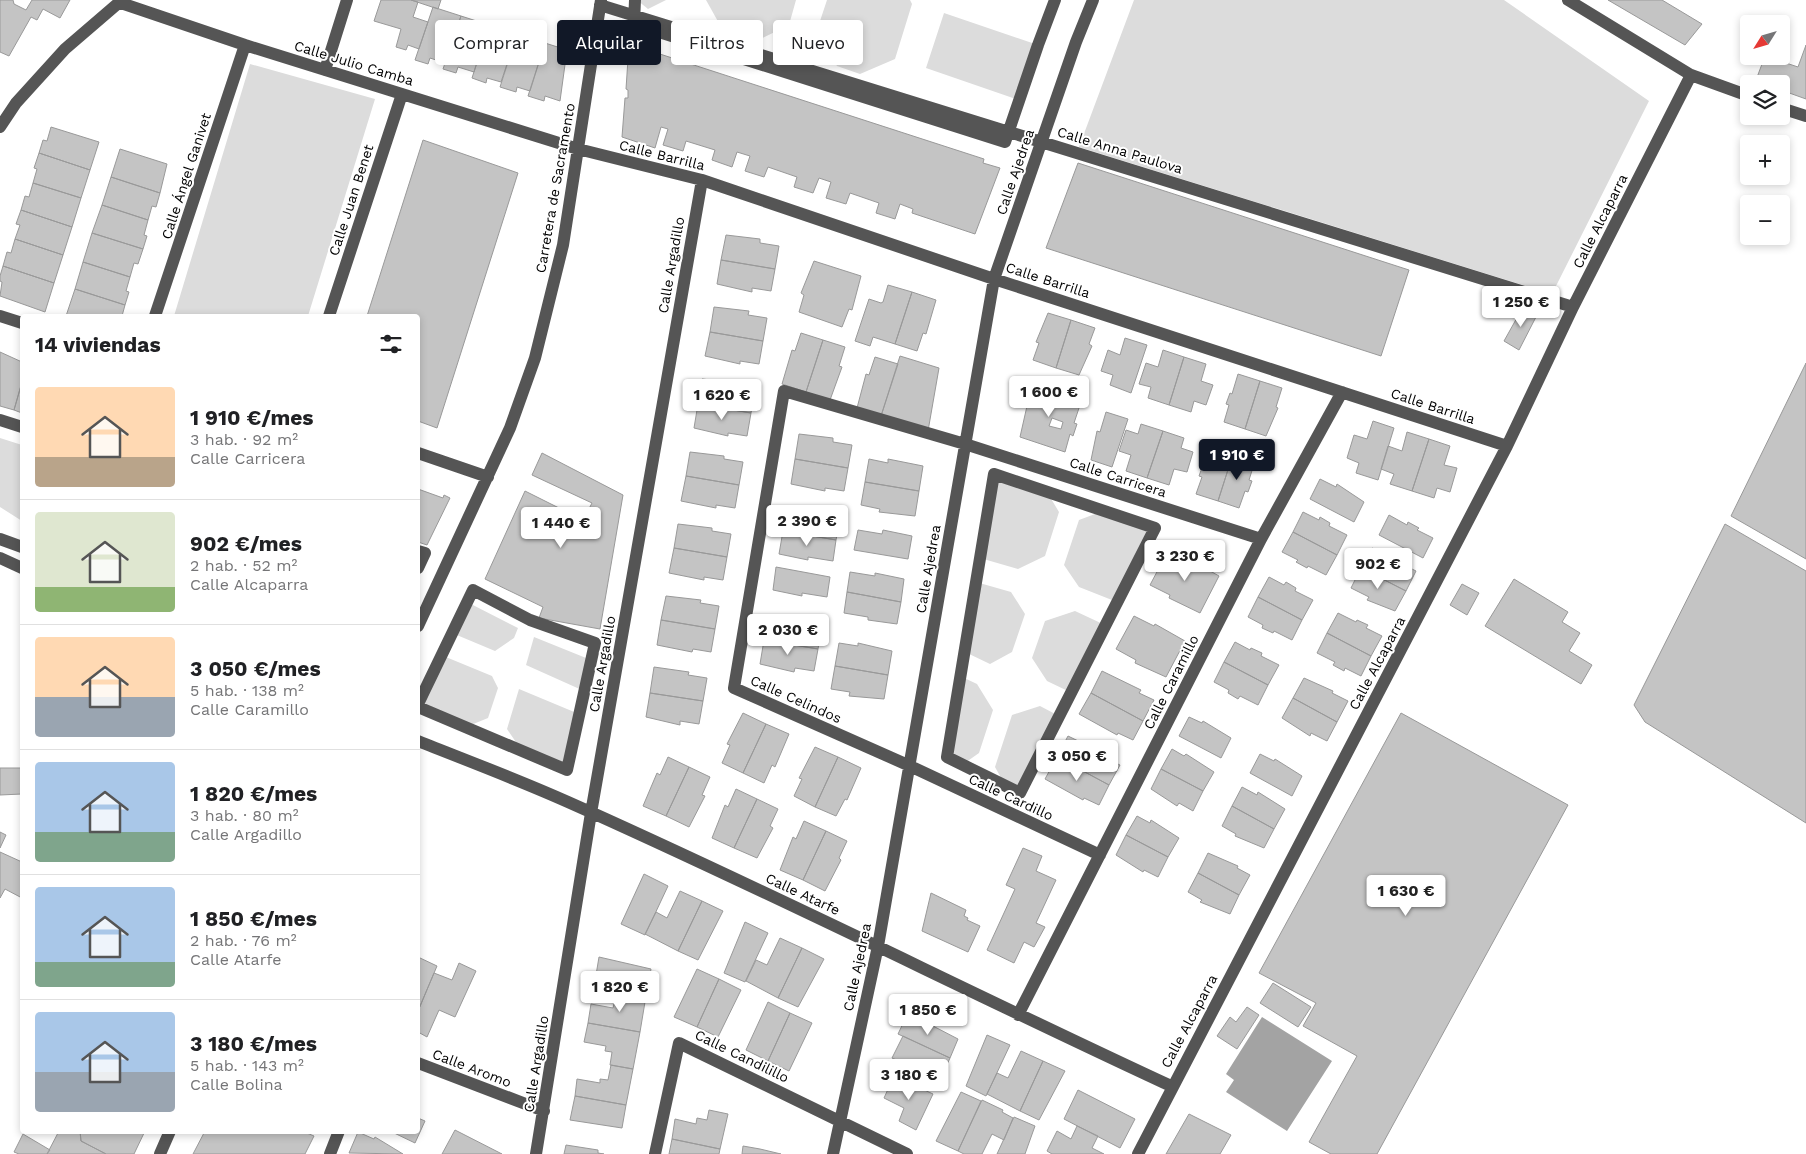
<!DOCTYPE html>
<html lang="es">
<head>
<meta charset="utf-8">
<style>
	body { margin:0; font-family:"Work Sans",sans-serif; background:#f2f2f2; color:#202124; height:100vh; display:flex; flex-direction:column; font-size:19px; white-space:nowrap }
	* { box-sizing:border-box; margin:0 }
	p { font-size:16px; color:#757577 }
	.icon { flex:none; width:28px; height:28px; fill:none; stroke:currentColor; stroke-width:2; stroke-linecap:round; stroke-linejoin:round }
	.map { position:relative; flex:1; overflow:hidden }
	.sheet { position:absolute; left:20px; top:314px; width:400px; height:820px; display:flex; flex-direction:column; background:#fff; border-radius:5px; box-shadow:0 2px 8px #0003 }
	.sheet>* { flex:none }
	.banner { position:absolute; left:435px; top:20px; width:475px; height:45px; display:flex; gap:10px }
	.needle { width:32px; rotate:233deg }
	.fabs { position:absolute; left:1740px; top:15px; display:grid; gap:10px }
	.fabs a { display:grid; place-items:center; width:50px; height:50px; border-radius:5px; background:#fff; box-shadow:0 2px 8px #0003; font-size:25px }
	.price { position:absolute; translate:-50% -42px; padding:0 11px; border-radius:5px; background:#fff; color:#222; font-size:16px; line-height:32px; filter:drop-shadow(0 1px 2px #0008) }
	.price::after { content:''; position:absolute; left:50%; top:30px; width:15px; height:11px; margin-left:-8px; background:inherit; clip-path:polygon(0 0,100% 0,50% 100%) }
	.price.selected { background:#111827; color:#fff }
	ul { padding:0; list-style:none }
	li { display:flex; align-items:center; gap:15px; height:125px; padding:0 15px }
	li+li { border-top:1px solid #e0e0e0 }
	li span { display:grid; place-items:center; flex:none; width:140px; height:100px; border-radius:5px; color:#555 }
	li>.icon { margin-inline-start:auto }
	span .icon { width:60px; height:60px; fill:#fffc; stroke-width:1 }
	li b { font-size:21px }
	h2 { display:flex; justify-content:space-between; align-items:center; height:60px; padding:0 15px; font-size:21px }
	.tag { padding:0 18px; border-radius:5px; background:#fff; box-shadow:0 2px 8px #0003; font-size:18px; line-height:45px }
	.tag.selected { background:#111827; color:#fff }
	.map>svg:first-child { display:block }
</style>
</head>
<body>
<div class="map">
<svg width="1806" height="1154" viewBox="0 0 1806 1154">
	<rect width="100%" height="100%" fill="#fff"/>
	<path fill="#dcdcdc" d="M637 0H666L648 9Z
		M706 0H796L789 25 752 43 725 34Z
		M827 0H910L912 4 895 59 860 74 837 66 816 33Z
		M1134 0H1504L1649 101 1552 294 1079 147Z
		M944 13 1038 45 1019 100 926 68Z
		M250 64 375 99 308 316H174Z
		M0 438 22 445V521L0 507Z
		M994 474 1047 492 1059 512 1045 556 1018 569 980 558Z
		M1103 511 1155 528 1117 602 1079 587 1064 565 1079 520Z
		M976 582 1011 592 1025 614 1012 652 990 664 965 652Z
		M467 602 518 628 514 638 495 651 452 633Z
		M1075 611 1105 625 1072 693 1047 681 1032 658 1045 621Z
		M534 637 591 660 584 691 526 665Z
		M441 655 492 676 498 688 488 718 466 727 418 707Z
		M960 676 977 684 993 710 979 753 962 765 947 757Z
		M519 689 579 714 567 770 522 751 507 729Z
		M1040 706 1059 716 1020 793 1005 785 995 767 1012 715Z"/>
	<path fill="#a3a3a3" d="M1262 1017 1332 1061 1287 1131 1226 1092 1234 1080 1226 1074Z"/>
	<path fill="#c4c4c4" stroke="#999" fill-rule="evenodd" d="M0 0H13L14 4 26 10 32 0H70L60 18 43 9 37 20 31 17 9 56 0 52Z
		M381 0H411L418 2 413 17 428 22 419 49 408 45 406 50 396 47 401 29 374 21Z
		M411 0H441L438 9Z
		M1608 0H1662L1702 24 1685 45Z
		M433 7 461 16 445 63 430 58 428 64 415 60Z
		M461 16 489 25 474 72 458 67 456 73 443 69Z
		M489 25 517 34 501 82 487 78 486 83 472 78Z
		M517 34 545 43 530 91 517 87 516 92 500 87Z
		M545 43 567 50 560 101 545 96 544 101 528 96Z
		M629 44 984 159 983 163 1000 168 975 234 912 213 913 209 900 204 895 219 876 213 879 203 850 193 846 204 826 198 831 182 819 178 813 193 794 187 797 177 768 167 764 177 745 171 750 156 737 152 732 167 712 160 715 150 686 141 683 151 663 145 668 129 661 127 655 148 622 137 625 98H628V90L626 89Z
		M1806 45V99L1781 90V84H1766L1756 80 1765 56 1798 67Z
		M51 127 99 142 90 170 39 153 43 140 47 141Z
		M423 140 518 173 437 428 418 421V316H367Z
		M120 149 167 164 160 193 111 177Z
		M39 153 90 170 81 198 33 183 37 169 34 168Z
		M1078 163 1409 270 1381 356 1046 248Z
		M111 177 160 193 156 207 152 206 148 220 102 205Z
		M33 183 81 198 72 227 21 210 25 196 29 197Z
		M102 205 148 220 144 235 147 236 143 249 92 233Z
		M21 210 72 227 63 255 15 239 20 225 16 224Z
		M92 233 143 249 138 264 134 263 130 277 83 262Z
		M726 235 760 239V243L779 246 775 269 721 260Z
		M15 239 63 255 54 283 3 266 7 252 11 253Z
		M721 260 775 269 771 291 752 288V292L717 284Z
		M814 261 861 276 852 310 849 309 842 327 799 312 804 295 801 293Z
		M83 262 130 277 126 291 129 292 125 305 75 289Z
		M3 266 54 283 45 312 0 296 2 282 0 281V276Z
		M888 285 912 292 895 344 873 337 870 346 855 341 869 299 881 303 883 302Z
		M75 289 125 305 122 316H66Z
		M912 292 936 300 926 334 923 333 917 351 895 344Z
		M714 307 749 311 748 315 767 318 763 341 710 332Z
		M1523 307 1537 315 1519 350 1504 341Z
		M1048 313 1071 320 1056 368 1033 360 1039 343 1036 342Z
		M1071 320 1095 328 1089 344 1092 346 1079 375 1056 368Z
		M710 332 763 341 759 364 740 361V364L705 356Z
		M801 333 823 340 806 392 782 384 792 350 795 351Z
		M1125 338 1147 345 1131 393 1110 385 1113 375 1101 371 1108 350 1120 355Z
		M823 340 845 347 839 366 842 367 830 400 806 392Z
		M1163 350 1184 357 1169 405 1148 398 1151 387 1139 384 1146 363 1158 367Z
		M0 352 22 362V382L14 410 0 406Z
		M900 356 939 368 928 431 881 416Z
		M875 357 898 364 881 416 857 408 866 374 869 375Z
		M1184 357 1206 364 1201 381 1213 385 1206 405 1194 401 1191 412 1169 405Z
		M1806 363V559L1731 516Z
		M1238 374 1260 381 1245 429 1224 422 1229 405 1226 404 1230 393 1232 394Z
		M702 379 737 383 736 387 755 390 751 413 698 404Z
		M1260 381 1282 388 1276 407 1278 408 1266 436 1245 429Z
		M22 382V413L14 410Z
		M1028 385 1081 402 1074 423 1077 424 1073 436 1070 434 1065 452 1020 437 1027 406 1021 404ZM1052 418 1063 422 1061 429 1049 426Z
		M698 404 751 413 747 436 728 433V436L694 428Z
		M1106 412 1128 419 1112 467 1091 460 1097 431 1100 432Z
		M1373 421 1394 428 1378 480 1356 473 1359 463 1347 458 1354 435 1367 439Z
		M1141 424 1163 431 1147 478 1126 471 1131 455 1119 451 1126 430 1138 434Z
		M1163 431 1184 438 1181 448 1193 452 1187 472 1174 469 1169 485 1147 478Z
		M1407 432 1429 439 1412 491 1390 484 1394 474 1381 469 1388 446 1402 451Z
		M799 434 833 438V442L852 445 848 468 795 459Z
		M1429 439 1450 446 1444 465 1457 468 1450 492 1437 488 1434 498 1412 491Z
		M1212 447 1233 454 1218 501 1196 494 1202 477 1199 476 1203 465 1206 466Z
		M690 452 724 456V459L743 462 739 485 686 476Z
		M542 453 623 495 600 629 539 618 543 607 485 579 525 491 583 520 592 503 532 475Z
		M1233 454 1255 461 1249 480 1252 481 1248 492 1245 491 1239 508 1218 501Z
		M795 459 848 468 844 491 825 488V491L791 484Z
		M869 459 888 463V459L923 466 919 491 865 482Z
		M686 476 739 485 735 508 716 505V508L681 501Z
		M1320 479 1336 487 1337 484 1364 502 1354 522 1310 499Z
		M865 482 919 491 915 516 879 512 880 509 861 505Z
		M418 489 443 498 444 495 450 498 427 545 418 542Z
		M786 508 815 512V516L840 520 836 540 783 531Z
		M1303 512 1319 520 1320 517 1330 523 1329 526 1347 535 1337 555 1293 532Z
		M1389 515 1407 525 1408 522 1419 528 1417 530 1433 538 1423 558 1379 535Z
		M678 524 712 528V531L731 534 727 557 674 548Z
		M1725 524 1806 571V823L1645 722 1634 705Z
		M858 530 882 534 883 530 912 536 908 559 854 550Z
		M783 531 836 540 833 561 808 557V560L779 554Z
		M1293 532 1337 555 1326 575 1308 566 1307 568 1296 562 1298 560 1282 552Z
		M674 548 727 557 723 580 704 577V580L669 573Z
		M1372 548 1390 557 1391 554 1402 560 1400 563 1416 571 1406 591 1361 568Z
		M1168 551 1188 562 1189 559 1219 576 1200 613 1169 598 1170 595 1150 585Z
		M776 567 830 577 827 597 802 593V596L773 590Z
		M1361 568 1406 591 1395 611 1367 600 1369 597 1351 588Z
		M850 572 875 576V573L904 579 901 602 847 592Z
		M1269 577 1284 585 1286 582 1296 588 1295 591 1313 600 1302 620 1258 597Z
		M1514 579 1568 612 1562 622 1580 633 1569 651 1592 665 1581 684 1485 626Z
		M1462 584 1479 593 1467 615 1450 605Z
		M847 592 901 602 897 624 868 620V617L844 613Z
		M666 596 701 600 700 603 719 606 715 629 661 620Z
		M1258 597 1302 620 1292 640 1274 631 1273 633 1262 628 1263 625 1248 617Z
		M1338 613 1356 622 1357 620 1368 625 1366 628 1382 636 1371 656 1327 633Z
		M768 615 803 619 802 622 822 625 818 649 764 640Z
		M1134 616 1154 626 1155 624 1185 641 1166 677 1135 663 1136 660 1116 649Z
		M661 620 715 629 711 652 693 649 692 652 657 645Z
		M1327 633 1371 656 1361 676 1345 668 1344 671 1333 665 1335 662 1317 653Z
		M764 640 818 649 814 671 795 668 794 672 760 664Z
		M1235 642 1250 650 1251 648 1262 653 1261 656 1279 665 1268 685 1224 662Z
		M839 643 858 646V643L892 651 888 675 835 666Z
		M1224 662 1268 685 1258 705 1240 696 1238 699 1228 693 1229 690 1214 682Z
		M835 666 888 675 884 699 849 696 850 692 831 689Z
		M654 667 689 672 688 675 707 678 703 701 650 693Z
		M1102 671 1141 690 1139 693 1154 700 1143 721 1091 693Z
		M1304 678 1333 691 1332 693 1348 701 1337 722 1293 698Z
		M650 693 703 701 699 724 680 721V725L646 717Z
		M1091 693 1143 721 1133 740 1118 733 1117 735 1079 714Z
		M1293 698 1337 722 1327 741 1311 733 1310 736 1282 718Z
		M743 713 766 724 743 773 722 763 730 745 727 744Z
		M1401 713 1568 805 1377 1154H1331L1309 1142 1357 1056 1303 1026 1316 1003 1259 973Z
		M1189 717 1202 723 1203 721 1231 738 1221 758 1179 736Z
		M766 724 789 734 775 767 772 765 764 783 743 773Z
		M1068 736 1107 755 1105 758 1120 765 1109 785 1057 757Z
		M815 747 838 757 815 807 794 796 802 779 799 778Z
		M1172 749 1184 756 1186 754 1214 772 1203 791 1161 769Z
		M1260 754 1274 761 1275 759 1302 776 1292 796 1250 773Z
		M668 757 689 767 666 816 643 806 657 773 660 775Z
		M838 757 861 768 847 800 845 799 836 816 815 807Z
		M1057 757 1109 785 1099 805 1084 798 1083 800 1045 779Z
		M689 767 710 777 702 795 705 796 689 827 666 816Z
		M0 768H22V794L0 795Z
		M1161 769 1203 791 1193 811 1179 803 1177 806 1151 789Z
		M1242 787 1257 795 1258 792 1285 809 1274 829 1232 806Z
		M736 789 757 799 734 848 712 838 725 805 728 807Z
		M757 799 778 809 770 826 773 828 757 858 734 848Z
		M1232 806 1274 829 1264 848 1235 836 1236 834 1222 826Z
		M1137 816 1150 823 1151 820 1179 838 1168 857 1126 835Z
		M804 821 826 831 803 880 780 870 793 837 796 839Z
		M826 831 847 841 839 858 841 860 825 891 803 880Z
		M0 832 6 835 0 848Z
		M1126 835 1168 857 1158 877 1144 870 1143 872 1116 855Z
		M1023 848 1042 856 1036 871 1056 880 1036 923 1045 927 1034 947 1024 942 1014 963 987 950 1015 889 1006 885Z
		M0 852 22 862V898L5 889 0 898Z
		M1208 853 1238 866 1237 868 1250 875 1239 895 1198 873Z
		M1198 873 1239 895 1230 914 1200 902 1202 900 1188 892Z
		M644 874 668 886 645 935 621 924Z
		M680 891 702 901 678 951 645 934 656 912 667 918Z
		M931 893 966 910 964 916 968 918 967 920 980 926 968 952 922 931Z
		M702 901 723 911 698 960 678 951Z
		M745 922 768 933 745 982 724 973Z
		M780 938 802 948 778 998 746 981 756 960 767 965Z
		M802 948 824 959 798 1007 778 998Z
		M418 957 437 966 418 1011Z
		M599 957 651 969 646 996 594 987Z
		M459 963 476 971 455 1017 439 1010 427 1037 418 1032V1011L434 973 452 980Z
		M697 969 719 979 697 1027 674 1017Z
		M719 979 741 990 718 1037 697 1027Z
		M1273 983 1311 1007 1298 1027 1260 1003Z
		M623 992 646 996 640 1032 588 1023 591 1004 613 1008 614 1004 620 1005Z
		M768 1002 790 1013 768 1061 746 1050Z
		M1247 1007 1259 1015 1237 1049 1217 1036 1230 1017 1236 1022Z
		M790 1013 812 1023 789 1071 768 1061Z
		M908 1013 958 1039 950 1058 898 1034Z
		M588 1023 640 1032 633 1069 610 1065 612 1052 605 1051 606 1046 584 1042Z
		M987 1035 1010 1045 986 1096 966 1086Z
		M903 1036 950 1058 940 1080 892 1058Z
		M1021 1051 1043 1061 1020 1111 987 1094 997 1073 1008 1078Z
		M1043 1061 1065 1071 1039 1120 1020 1111Z
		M611 1065 633 1069 626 1105 575 1096 577 1079 600 1083V1079L608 1080Z
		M894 1076 933 1094 916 1130 899 1121 904 1108 884 1098Z
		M1078 1090 1135 1119 1120 1148 1064 1119Z
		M961 1092 981 1101 958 1151 936 1141Z
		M575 1096 626 1105 622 1128 570 1120Z
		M982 1100 1003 1110 1002 1112 1013 1118 1004 1140 992 1134 982 1154H964L958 1151Z
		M709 1110 728 1114 720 1149 672 1139 675 1119 696 1124 697 1118 707 1120Z
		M1189 1114 1231 1135 1220 1154H1166Z
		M1014 1117 1035 1126 1025 1154H997Z
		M418 1118 425 1121 415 1143 390 1131H418Z
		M1077 1126 1098 1136 1092 1148 1104 1154H1052L1047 1151 1057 1131 1071 1139Z
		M455 1130 502 1154H442Z
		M59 1131H80L81 1141 106 1154H47Z
		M80 1131H145L134 1154H106L81 1141Z
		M205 1131H302L314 1136 305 1154H193Z
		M358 1132 374 1139 375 1137 403 1154 349 1153Z
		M23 1134 50 1150 47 1154H19L14 1152Z
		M672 1139 720 1149 719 1154H669Z
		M566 1145 598 1150V1153L604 1154H564Z
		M743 1146 760 1149 781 1154H742Z"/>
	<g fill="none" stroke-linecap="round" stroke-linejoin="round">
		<path stroke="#555" stroke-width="12" d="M635 0 634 24 1005 142 1038 45 1055 0
			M1568 0 1691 75 1749 96
			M121 3 245 45 578 149 702 180 994 279 1507 446
			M600 5 1573 307
			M325 70 347 0
			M1781 108 1806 116
			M0 127 16 103 65 49 122 0
			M0 316 22 323
			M155 316 245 45
			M329 316 402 94
			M0 420 22 427
			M418 453 488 477
			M994 474 1155 528 1020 793 947 757Z
			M0 539 22 547
			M418 551 425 553 418 568
			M0 558 22 568
			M418 626 510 428 535 358 563 245 601 0
			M418 704 473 590 530 620 595 643 567 770 418 707
			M418 741C468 761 519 780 568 802 771 892 970 993 1171 1086
			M1100 855 910 766 734 688 784 391 965 444 1261 539
			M1018 1015 1261 539 1342 392
			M418 1063 544 1111
			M160 1154 170 1131
			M330 1154 339 1131
			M536 1154 591 813 702 180
			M655 1154 679 1043 907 1154
			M833 1154 878 946 994 279 1076 42 1093 0
			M1138 1154 1507 446 1573 307 1691 75"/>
	</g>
	<g text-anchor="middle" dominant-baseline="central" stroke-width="4" stroke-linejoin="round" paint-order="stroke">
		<g font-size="14" fill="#000" stroke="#fff">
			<text transform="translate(354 63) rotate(17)">Calle Julio Camba</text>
			<text transform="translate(1120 150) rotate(17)">Calle Anna Paulova</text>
			<text transform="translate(662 155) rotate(14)">Calle Barrilla</text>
			<text transform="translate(1015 172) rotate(-71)">Calle Ajedrea</text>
			<text transform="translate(186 176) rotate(-72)">Calle Ángel Ganivet</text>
			<text transform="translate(555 188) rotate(-80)">Carretera de Sacramento</text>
			<text transform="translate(351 200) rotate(-72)">Calle Juan Benet</text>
			<text transform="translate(1600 221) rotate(-63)">Calle Alcaparra</text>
			<text transform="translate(671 265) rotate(-80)">Calle Argadillo</text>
			<text transform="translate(1048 280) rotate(18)">Calle Barrilla</text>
			<text transform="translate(1433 406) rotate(18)">Calle Barrilla</text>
			<text transform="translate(1118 477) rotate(18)">Calle Carricera</text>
			<text transform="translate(928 569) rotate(-80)">Calle Ajedrea</text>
			<text transform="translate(1377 663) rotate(-62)">Calle Alcaparra</text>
			<text transform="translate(602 664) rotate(-80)">Calle Argadillo</text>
			<text transform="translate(1171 682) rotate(-63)">Calle Caramillo</text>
			<text transform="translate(796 699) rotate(24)">Calle Celindos</text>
			<text transform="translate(1011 797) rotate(25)">Calle Cardillo</text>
			<text transform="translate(803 894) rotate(25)">Calle Atarfe</text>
			<text transform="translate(857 967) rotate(-78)">Calle Ajedrea</text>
			<text transform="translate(1189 1021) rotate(-62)">Calle Alcaparra</text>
			<text transform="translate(742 1056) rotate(26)">Calle Candilillo</text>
			<text transform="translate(536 1064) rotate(-81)">Calle Argadillo</text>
			<text transform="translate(472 1068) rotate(21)">Calle Aromo</text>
		</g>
	</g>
</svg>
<div class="fabs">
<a><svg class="needle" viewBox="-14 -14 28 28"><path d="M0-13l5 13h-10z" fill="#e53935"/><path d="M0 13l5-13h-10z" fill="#757577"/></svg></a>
<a><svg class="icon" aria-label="layers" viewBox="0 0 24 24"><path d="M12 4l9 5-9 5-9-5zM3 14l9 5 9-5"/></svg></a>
<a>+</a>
<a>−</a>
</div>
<b class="price" style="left:1521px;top:328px">1 250 €</b>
<b class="price" style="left:1049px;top:418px">1 600 €</b>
<b class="price" style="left:722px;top:421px">1 620 €</b>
<b class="price selected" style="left:1237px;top:481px">1 910 €</b>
<b class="price" style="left:807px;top:547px">2 390 €</b>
<b class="price" style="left:561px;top:549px">1 440 €</b>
<b class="price" style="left:1185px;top:582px">3 230 €</b>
<b class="price" style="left:1378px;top:590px">902 €</b>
<b class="price" style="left:788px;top:656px">2 030 €</b>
<b class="price" style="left:1077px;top:782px">3 050 €</b>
<b class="price" style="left:1406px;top:917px">1 630 €</b>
<b class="price" style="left:620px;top:1013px">1 820 €</b>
<b class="price" style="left:928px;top:1036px">1 850 €</b>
<b class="price" style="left:909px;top:1101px">3 180 €</b>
<div class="banner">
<a class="tag">Comprar</a>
<a class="tag selected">Alquilar</a>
<a class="tag">Filtros</a>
<a class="tag">Nuevo</a>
</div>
<section class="sheet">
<h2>14 viviendas<svg class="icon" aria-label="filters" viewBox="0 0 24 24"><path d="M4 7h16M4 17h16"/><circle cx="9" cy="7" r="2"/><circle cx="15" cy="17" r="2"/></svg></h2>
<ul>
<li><span style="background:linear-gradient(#ffd9b3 70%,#b9a48a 0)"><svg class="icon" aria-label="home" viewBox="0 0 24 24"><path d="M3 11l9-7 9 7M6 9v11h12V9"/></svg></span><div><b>1 910 €/mes</b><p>3 hab. · 92 m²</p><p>Calle Carricera</p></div></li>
<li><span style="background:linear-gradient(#dfe7d0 75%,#8fb573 0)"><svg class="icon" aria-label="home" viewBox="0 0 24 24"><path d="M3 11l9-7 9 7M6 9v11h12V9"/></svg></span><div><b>902 €/mes</b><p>2 hab. · 52 m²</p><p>Calle Alcaparra</p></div></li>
<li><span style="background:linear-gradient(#ffd9b3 60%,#9aa5b1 0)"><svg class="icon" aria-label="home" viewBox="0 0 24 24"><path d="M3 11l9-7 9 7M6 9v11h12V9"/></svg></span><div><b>3 050 €/mes</b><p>5 hab. · 138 m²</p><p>Calle Caramillo</p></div></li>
<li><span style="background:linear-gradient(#a9c7e8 70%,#7fa58c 0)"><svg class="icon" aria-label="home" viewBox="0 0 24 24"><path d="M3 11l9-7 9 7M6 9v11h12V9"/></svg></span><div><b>1 820 €/mes</b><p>3 hab. · 80 m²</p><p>Calle Argadillo</p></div></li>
<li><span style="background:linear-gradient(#a9c7e8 75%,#7fa58c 0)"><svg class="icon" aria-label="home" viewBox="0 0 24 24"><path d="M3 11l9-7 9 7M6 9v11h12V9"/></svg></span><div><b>1 850 €/mes</b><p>2 hab. · 76 m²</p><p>Calle Atarfe</p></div></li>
<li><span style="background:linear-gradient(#a9c7e8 60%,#9aa5b1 0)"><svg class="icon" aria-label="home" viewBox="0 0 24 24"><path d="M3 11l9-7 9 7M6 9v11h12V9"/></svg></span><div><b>3 180 €/mes</b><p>5 hab. · 143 m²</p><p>Calle Bolina</p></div></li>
</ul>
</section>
</div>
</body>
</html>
